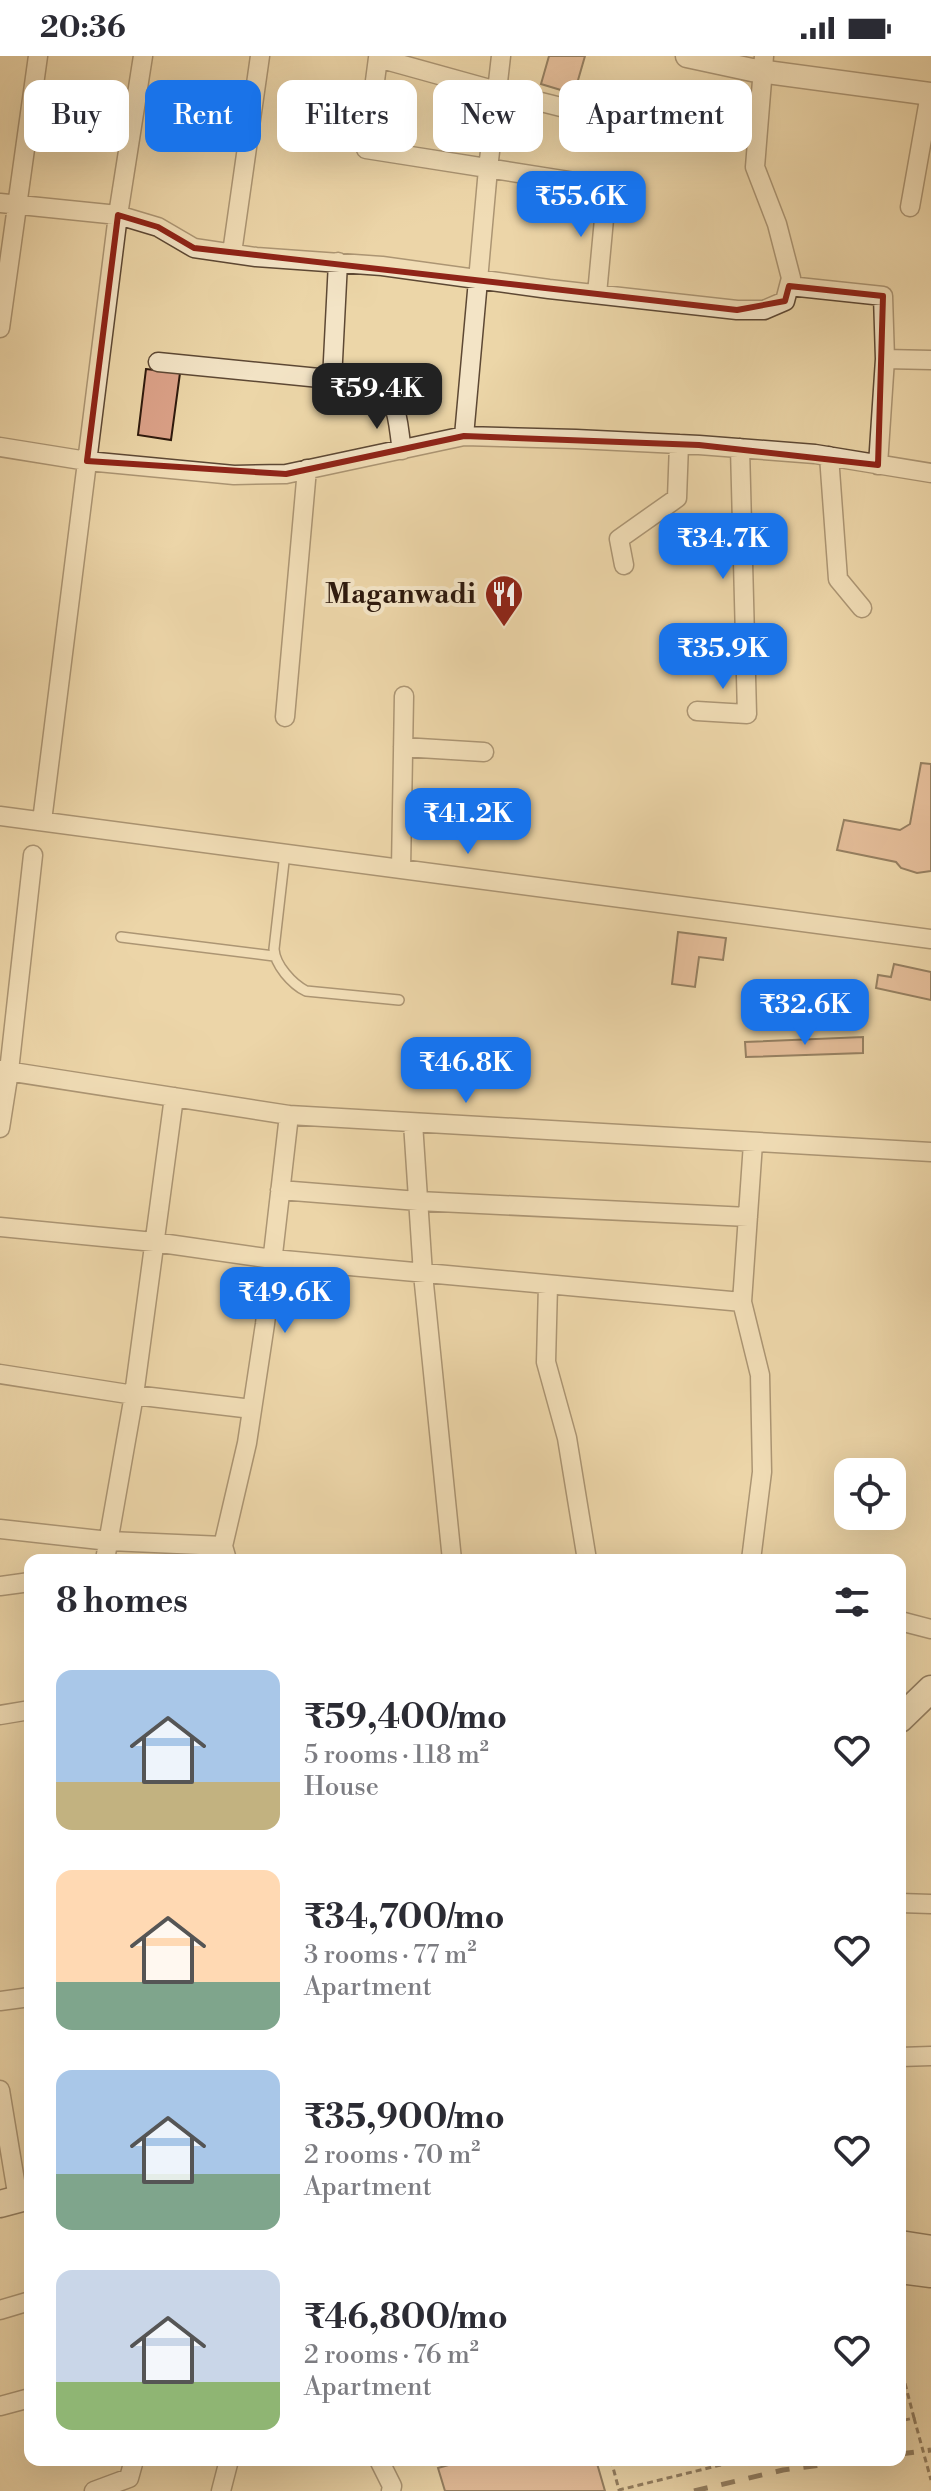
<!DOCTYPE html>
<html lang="en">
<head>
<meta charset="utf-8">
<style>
	body { margin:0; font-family:"Libre Bodoni",serif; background:#f2f2f3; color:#2b2b33; height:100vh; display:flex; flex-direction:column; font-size:30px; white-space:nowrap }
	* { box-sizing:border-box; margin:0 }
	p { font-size:26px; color:#7c7c81 }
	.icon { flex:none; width:44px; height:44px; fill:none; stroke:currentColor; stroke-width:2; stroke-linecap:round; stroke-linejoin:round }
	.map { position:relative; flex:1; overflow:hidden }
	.sheet { position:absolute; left:24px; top:1498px; width:882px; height:912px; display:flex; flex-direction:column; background:#fff; border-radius:16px; box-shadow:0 8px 32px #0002 }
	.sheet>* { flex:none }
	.top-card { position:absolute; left:24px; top:24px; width:884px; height:72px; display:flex; gap:16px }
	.fabs { position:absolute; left:834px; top:1402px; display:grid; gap:16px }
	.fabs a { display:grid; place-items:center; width:72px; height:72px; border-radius:16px; background:#fff; box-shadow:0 8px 32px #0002; font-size:40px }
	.price { position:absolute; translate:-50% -68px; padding:0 18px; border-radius:16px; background:#1a73e8; color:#fff; font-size:26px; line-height:52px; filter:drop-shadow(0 2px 4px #0008) }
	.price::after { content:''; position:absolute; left:50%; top:48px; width:24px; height:18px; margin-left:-12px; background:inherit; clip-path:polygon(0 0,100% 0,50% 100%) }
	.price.on { background:#222; color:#fff }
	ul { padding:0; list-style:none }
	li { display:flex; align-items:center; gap:24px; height:200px; padding:0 32px }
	li span { display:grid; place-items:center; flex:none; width:224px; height:160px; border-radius:16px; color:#555 }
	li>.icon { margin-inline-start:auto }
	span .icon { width:96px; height:96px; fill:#fffc; stroke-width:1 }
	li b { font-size:34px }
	h2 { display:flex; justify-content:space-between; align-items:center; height:96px; padding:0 32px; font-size:34px }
	.tag { padding:0 28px; border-radius:16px; background:#fff; box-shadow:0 8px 32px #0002; font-size:28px; line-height:72px }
	.tag.on { background:#1a73e8; color:#fff }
	.status { display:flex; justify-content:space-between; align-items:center; height:56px; padding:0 40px; background:#fff; direction:ltr }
	.status svg { height:22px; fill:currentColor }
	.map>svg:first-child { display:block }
</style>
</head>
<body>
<div class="status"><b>20:36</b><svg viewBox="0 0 49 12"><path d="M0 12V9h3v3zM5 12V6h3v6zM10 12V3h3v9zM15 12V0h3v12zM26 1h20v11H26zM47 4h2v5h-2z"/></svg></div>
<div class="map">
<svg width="931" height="2435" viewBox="0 0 931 2435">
	<rect width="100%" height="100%" fill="#ecd6a8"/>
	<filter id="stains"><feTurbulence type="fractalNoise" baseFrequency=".0025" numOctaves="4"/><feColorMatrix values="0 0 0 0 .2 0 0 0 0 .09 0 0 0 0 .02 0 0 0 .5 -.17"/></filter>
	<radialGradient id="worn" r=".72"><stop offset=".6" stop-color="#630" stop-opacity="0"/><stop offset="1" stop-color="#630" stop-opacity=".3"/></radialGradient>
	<path fill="#dca289" stroke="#2d190d" stroke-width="2" d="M549 0H585L574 38 541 28Z
		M146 313 180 317 171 384 138 379Z
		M921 707 931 708V815L917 817 901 812 896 806 837 794 844 764 900 774 910 768Z
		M678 876 726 882 723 904 699 901 695 931 672 928Z
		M894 908 931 916V944L876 932 878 919 891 921Z
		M863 981V997L746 1001 745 986Z
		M466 2404H596L605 2435H445L438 2412Z"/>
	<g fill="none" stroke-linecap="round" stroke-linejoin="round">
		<defs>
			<path id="service" d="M285 797 274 893C275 909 292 928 306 935L399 944
				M121 881 274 900"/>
			<path id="minor" d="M0 147 118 159 158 171 194 192 256 201 382 210 549 233 737 254H764L785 245 791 222 777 168 755 111 764 0
				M910 151 930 38
				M232 197 260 0
				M789 230 883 240 885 303 878 409
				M597 238 607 131 366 93 378 2 497 35 665 77
				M0 272 38 0
				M885 303 931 304
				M158 306 370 327C400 338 397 366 402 394
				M332 324 338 206
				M464 380 488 113 501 0
				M0 391 87 405 234 419 286 418 464 380 576 383 699 389 815 398 931 417
				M829 400 838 523 862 552
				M624 509 619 483 677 442 679 388
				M697 655 747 658 740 392
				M285 661 307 413
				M403 691 484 696
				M0 760 931 883
				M42 765 118 159 143 0
				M401 813 404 640
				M0 1014 289 1059 931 1096
				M413 1067 423 1218 452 1504
				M0 1072 9 1015 33 799
				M280 1134 418 1145 748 1161
				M0 1171 154 1186 273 1203 742 1246
				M548 1229 546 1306 567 1382 587 1504
				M0 1318 134 1339 252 1353
				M0 1473 109 1485 223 1490
				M105 1504 134 1339 174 1041
				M227 1504 223 1490 247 1387 265 1268 289 1059
				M751 1504 762 1416 760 1319 742 1246 753 1087
				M0 1530 30 1526
				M900 1565 931 1573
				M0 1659 30 1654
				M900 1847 931 1848
				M0 1945 30 1941
				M900 2001 931 2000
				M0 2034 18 2143
				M0 2254 30 2245
				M0 2350 30 2342
				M379 2404 392 2430 391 2435
				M94 2435 129 2422 134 2404
				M221 2435 229 2404"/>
			<path id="tertiary" d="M687 0 752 14 931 38"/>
			<path id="secondary" d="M900 1663 931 1633
				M0 2148 30 2140
				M900 2188 931 2193
				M900 2214 931 2218"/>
		</defs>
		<use href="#service" stroke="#5d4834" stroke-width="12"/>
		<use href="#minor" stroke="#5d4834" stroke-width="21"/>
		<use href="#tertiary" stroke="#5d4834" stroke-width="25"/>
		<use href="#secondary" stroke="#2d190d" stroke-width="29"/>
		<path stroke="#2d190d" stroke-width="3" stroke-dasharray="6 4" stroke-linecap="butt" d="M900 2308 914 2362 900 2365
			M611 2404 619 2434 741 2404"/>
		<use href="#service" stroke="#f3e4c6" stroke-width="9"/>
		<use href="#minor" stroke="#f3e4c6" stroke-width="18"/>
		<use href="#tertiary" stroke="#f3e4c6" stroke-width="22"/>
		<use href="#secondary" stroke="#f3e4c6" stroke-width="26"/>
		<path stroke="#2d190d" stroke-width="5" stroke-dasharray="14 14" stroke-linecap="butt" d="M900 2398 931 2394
			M694 2435 783 2414 858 2404"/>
		<path stroke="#2d190d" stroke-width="3" stroke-dasharray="6 4" stroke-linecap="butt" d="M914 2362 931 2424"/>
	</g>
	<path d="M0 0H931V2435H0ZM118 159 158 171 194 192 737 254 785 245 789 230 883 240 878 409 699 389 464 380 286 418 87 405Z" fill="#ecd6a8" fill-opacity=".55" fill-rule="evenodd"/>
	<path fill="none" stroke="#8f2418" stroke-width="6" stroke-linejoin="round" d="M118 159 158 171 194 192 737 254 785 245 789 230 883 240 878 409 699 389 464 380 286 418 87 405Z"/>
	<defs>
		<symbol id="restaurant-pin" viewBox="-11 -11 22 30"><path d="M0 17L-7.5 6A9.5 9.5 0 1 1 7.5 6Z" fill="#8f2418" stroke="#f3e4c6"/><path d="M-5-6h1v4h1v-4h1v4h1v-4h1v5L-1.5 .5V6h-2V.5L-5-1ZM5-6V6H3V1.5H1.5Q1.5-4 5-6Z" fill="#fff"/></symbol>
	</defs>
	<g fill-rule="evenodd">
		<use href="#restaurant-pin" x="482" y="516" width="44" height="60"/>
	</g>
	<g text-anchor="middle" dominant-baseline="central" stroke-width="8" stroke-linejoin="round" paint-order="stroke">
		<g font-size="28" font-weight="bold" fill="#2d190d" stroke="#f3e4c6" text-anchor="end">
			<text x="476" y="538">Maganwadi</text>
		</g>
	</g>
	<rect width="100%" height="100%" filter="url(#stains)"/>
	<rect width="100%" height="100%" fill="url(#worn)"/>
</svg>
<div class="fabs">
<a><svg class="icon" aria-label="locate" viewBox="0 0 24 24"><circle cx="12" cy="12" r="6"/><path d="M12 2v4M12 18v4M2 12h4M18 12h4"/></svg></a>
</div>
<b class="price" style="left:581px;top:183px">₹55.6K</b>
<b class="price on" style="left:377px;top:375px">₹59.4K</b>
<b class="price" style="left:723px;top:525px">₹34.7K</b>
<b class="price" style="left:723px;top:635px">₹35.9K</b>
<b class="price" style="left:468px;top:800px">₹41.2K</b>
<b class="price" style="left:805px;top:991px">₹32.6K</b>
<b class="price" style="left:466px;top:1049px">₹46.8K</b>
<b class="price" style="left:285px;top:1279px">₹49.6K</b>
<div class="top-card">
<a class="tag">Buy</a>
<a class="tag on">Rent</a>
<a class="tag">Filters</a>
<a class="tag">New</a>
<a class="tag">Apartment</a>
</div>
<section class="sheet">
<h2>8 homes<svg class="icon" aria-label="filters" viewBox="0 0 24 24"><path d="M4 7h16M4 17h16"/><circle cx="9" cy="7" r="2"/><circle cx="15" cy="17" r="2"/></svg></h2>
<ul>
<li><span style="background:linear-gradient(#a9c7e8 70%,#c2b280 0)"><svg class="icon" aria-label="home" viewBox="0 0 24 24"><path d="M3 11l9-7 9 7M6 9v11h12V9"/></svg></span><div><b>₹59,400/mo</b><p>5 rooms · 118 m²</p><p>House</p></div><svg class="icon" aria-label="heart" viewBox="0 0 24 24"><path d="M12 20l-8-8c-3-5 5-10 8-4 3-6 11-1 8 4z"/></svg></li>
<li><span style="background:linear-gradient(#ffd9b3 70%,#7fa58c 0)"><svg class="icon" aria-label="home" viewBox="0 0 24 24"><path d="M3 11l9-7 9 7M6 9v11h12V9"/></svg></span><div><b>₹34,700/mo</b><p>3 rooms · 77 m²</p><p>Apartment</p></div><svg class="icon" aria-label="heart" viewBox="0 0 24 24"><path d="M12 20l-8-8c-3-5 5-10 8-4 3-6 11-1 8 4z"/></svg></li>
<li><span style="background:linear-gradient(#a9c7e8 65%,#7fa58c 0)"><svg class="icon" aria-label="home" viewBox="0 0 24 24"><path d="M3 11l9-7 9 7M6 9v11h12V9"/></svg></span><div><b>₹35,900/mo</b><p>2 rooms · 70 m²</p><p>Apartment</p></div><svg class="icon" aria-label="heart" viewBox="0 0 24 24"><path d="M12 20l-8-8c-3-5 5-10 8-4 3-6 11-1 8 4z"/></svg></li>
<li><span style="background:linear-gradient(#c9d6e8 70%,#8fb573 0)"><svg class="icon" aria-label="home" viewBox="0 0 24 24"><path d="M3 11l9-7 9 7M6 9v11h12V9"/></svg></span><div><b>₹46,800/mo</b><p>2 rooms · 76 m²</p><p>Apartment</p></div><svg class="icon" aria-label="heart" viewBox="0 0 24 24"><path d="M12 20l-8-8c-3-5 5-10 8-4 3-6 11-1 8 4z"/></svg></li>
</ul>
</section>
</div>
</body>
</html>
